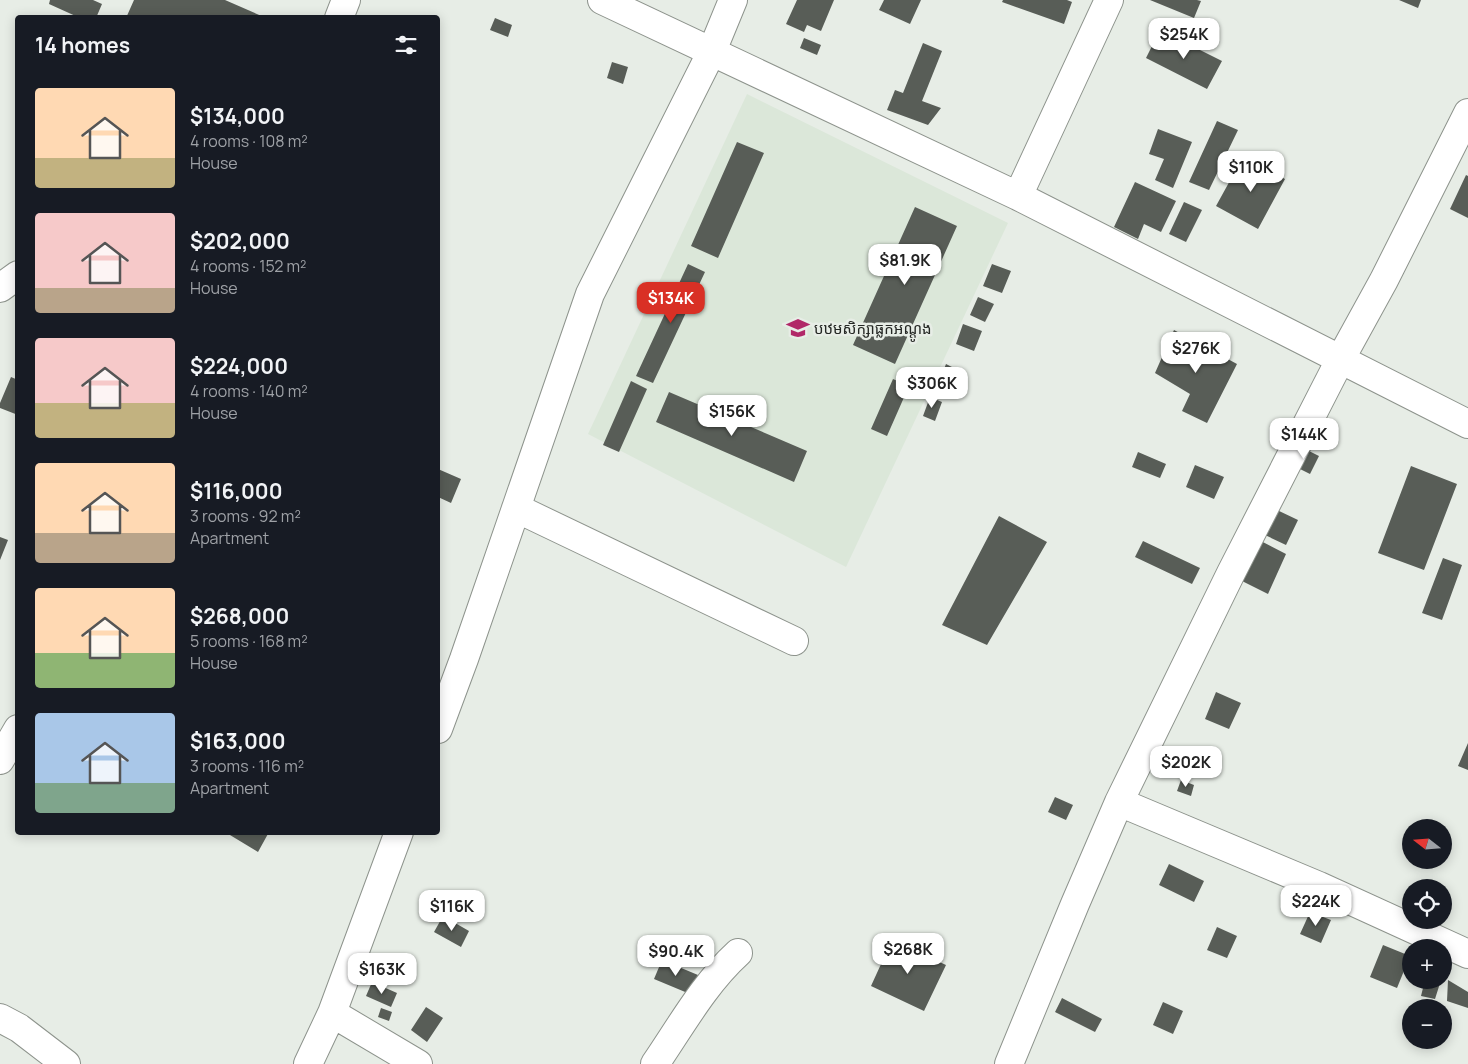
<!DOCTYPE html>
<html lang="en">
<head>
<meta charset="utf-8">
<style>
	body { margin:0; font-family:Manrope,"Noto Sans Khmer",sans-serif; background:#242831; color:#f1f3f6; height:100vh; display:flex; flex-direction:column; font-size:19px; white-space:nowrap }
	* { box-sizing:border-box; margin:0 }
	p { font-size:16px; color:#9ea1a6 }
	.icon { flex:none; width:28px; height:28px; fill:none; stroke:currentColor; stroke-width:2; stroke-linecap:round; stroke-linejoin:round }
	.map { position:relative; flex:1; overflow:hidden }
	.sheet { position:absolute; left:15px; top:15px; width:425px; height:820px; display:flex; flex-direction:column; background:#171b24; border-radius:5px; box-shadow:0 2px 12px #0003 }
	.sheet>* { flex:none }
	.needle { width:32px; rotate:287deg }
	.buttons { position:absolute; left:1402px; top:819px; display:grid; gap:10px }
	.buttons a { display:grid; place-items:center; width:50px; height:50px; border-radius:50%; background:#171b24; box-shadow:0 2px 12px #0003; font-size:25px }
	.price { position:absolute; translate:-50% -42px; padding:0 11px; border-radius:10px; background:#fff; color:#222; font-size:16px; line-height:32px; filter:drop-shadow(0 1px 2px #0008) }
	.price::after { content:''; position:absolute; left:50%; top:30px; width:15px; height:11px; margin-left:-8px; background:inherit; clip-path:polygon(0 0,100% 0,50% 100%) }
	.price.active { background:#d93025; color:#fff }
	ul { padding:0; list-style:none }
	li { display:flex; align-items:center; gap:15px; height:125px; padding:0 20px }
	li span { display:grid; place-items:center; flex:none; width:140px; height:100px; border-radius:5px; color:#555 }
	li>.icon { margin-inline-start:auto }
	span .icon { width:60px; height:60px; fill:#fffc; stroke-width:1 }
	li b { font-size:21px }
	h2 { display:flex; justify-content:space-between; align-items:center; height:60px; padding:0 20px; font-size:21px }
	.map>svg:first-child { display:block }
</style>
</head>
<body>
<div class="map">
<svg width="1468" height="1064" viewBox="0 0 1468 1064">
	<rect width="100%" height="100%" fill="#e7ede6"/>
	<path fill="#dbe7d9" d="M747 94 1008 223 846 567 588 434Z"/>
	<path fill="#585d57" d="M50 0H93L102 4 96 18H80L49 4Z
		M134 0H225L266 18H126Z
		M797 0H834L821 31 807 25 804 32 786 24Z
		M884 0H921L910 24 879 10Z
		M1003 0H1067L1072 2 1064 24 1002 2Z
		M1150 0H1197L1201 1 1194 18Z
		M1399 0H1421L1418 8Z
		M495 18 512 25 508 37 490 30Z
		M1160 30 1222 61 1207 89 1146 58Z
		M804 38 821 45 817 55 800 48Z
		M923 43 942 51 922 101 941 108 928 125 887 110 895 90 903 93Z
		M612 62 628 67 623 84 607 78Z
		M1217 121 1238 130 1209 190 1189 182Z
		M1158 129 1192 142 1173 188 1155 180 1164 159 1149 154Z
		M737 142 764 153 718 258 691 246Z
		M1243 157 1285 179 1258 229 1216 206Z
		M1466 175 1468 176V218L1450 209Z
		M1135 182 1176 201 1161 232 1144 224 1138 239 1114 227Z
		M1184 202 1202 210 1186 242 1169 234Z
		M915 207 957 226 895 364 853 345Z
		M688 264 705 272 653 383 636 376Z
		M992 264 1011 271 1002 293 983 286Z
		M978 297 994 304 985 322 970 315Z
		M963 324 982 331 974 351 956 344Z
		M1174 330 1237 364 1207 423 1182 411 1190 394 1155 373Z
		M946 364 958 370 950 388 939 382Z
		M11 377 18 380V415L0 408V403Z
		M893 379 909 386 887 436 871 429Z
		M631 381 647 389 619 452 603 445Z
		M669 392 807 451 794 482 656 422Z
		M930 397 942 402 935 421 923 416Z
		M1299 446 1319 456 1310 474 1290 464Z
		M1138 452 1166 464 1160 478 1132 467Z
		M1195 465 1224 477 1214 499 1186 487Z
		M1411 466 1457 484 1424 570 1378 553Z
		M438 469 461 479 451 503 438 497Z
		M1277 510 1298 520 1286 545 1265 535Z
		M999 516 1047 542 987 645 942 625Z
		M0 537 8 540 0 560Z
		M1257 539 1286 554 1268 594 1232 576Z
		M1143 541 1200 568 1192 584 1135 557Z
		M1443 558 1462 565 1442 620 1422 613Z
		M1216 692 1241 703 1229 729 1205 719Z
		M1468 743V770L1458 766Z
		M1191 762 1205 769 1200 778 1186 771Z
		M1181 780 1194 785 1191 796 1177 791Z
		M1055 797 1073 805 1066 820 1048 812Z
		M225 832H269L258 852Z
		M1169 864 1204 881 1194 902 1159 885Z
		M1310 912 1331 920 1321 943 1300 934Z
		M443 916 469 931 461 947 434 932Z
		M1217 927 1237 936 1227 958 1207 950Z
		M892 940 946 965 924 1011 871 986Z
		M1383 945 1410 956 1397 988 1370 977Z
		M662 960 698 975 690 994 654 979Z
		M1425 980H1441L1435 999 1421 996Z
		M1448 980 1468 992V1008L1447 1001Z
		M372 982 397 993 391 1007 366 996Z
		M1062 998 1102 1019 1095 1032 1055 1012Z
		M1163 1002 1183 1011 1173 1034 1153 1025Z
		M426 1007 443 1018 427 1042 411 1030Z
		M381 1008 392 1012 389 1021 378 1017Z"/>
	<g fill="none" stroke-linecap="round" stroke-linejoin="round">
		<defs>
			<path id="minor" d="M602 0 1018 196 1468 424
				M339 18 346 0
				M1018 196 1109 0
				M0 288 18 275
				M516 508 794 641
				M438 729 464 659 590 294 712 51 733 0
				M0 760 18 729
				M1119 802 1319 886 1468 954
				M332 1013 418 1064
				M0 1018 19 1028 66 1064
				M308 1064 332 1013 399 832
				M655 1064C681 1026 704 984 738 953
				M1009 1064 1075 904 1119 802 1231 573 1340 360 1384 280 1468 113"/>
		</defs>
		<use href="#minor" stroke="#8d938c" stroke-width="30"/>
		<use href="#minor" stroke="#fff" stroke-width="28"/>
	</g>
	<defs>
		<symbol id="school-bare" viewBox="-9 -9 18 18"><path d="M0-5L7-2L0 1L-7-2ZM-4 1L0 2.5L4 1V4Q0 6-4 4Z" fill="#b12868" stroke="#e7ede6" stroke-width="2.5" paint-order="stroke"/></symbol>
	</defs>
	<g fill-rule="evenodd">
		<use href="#school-bare" x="782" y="312" width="32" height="32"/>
	</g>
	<g text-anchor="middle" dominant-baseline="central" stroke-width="5" stroke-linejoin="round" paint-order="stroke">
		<g font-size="15" fill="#252825" stroke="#e7ede6" text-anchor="start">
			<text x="814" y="328">បឋមសិក្សាធ្លកអណ្តូង</text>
		</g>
	</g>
</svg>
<div class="buttons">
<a><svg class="needle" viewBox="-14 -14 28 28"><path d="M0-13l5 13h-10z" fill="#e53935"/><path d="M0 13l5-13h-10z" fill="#9ea1a6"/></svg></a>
<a><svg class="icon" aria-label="locate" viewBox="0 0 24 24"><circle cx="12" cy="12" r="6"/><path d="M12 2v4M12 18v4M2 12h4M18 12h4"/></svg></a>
<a>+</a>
<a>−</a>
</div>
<b class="price" style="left:1184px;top:60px">$254K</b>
<b class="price" style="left:1251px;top:193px">$110K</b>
<b class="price" style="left:905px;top:286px">$81.9K</b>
<b class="price active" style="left:671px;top:324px">$134K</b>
<b class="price" style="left:1196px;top:374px">$276K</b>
<b class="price" style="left:932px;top:409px">$306K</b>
<b class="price" style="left:732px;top:437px">$156K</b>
<b class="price" style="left:1304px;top:460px">$144K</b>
<b class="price" style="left:1186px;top:788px">$202K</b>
<b class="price" style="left:1316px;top:927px">$224K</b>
<b class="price" style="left:452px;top:932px">$116K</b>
<b class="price" style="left:908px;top:975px">$268K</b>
<b class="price" style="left:676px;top:977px">$90.4K</b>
<b class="price" style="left:382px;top:995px">$163K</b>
<section class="sheet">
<h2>14 homes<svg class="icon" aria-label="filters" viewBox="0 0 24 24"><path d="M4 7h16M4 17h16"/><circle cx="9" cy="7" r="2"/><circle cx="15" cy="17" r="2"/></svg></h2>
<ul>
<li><span style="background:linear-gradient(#ffd9b3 70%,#c2b280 0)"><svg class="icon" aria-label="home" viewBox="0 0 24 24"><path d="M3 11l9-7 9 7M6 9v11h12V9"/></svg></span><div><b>$134,000</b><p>4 rooms · 108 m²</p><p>House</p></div></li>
<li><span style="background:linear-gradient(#f6c9c9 75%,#b9a48a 0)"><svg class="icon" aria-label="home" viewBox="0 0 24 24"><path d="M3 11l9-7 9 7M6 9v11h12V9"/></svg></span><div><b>$202,000</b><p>4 rooms · 152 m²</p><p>House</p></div></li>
<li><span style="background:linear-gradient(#f6c9c9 65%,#c2b280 0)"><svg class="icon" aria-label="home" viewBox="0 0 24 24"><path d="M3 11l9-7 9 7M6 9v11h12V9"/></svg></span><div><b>$224,000</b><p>4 rooms · 140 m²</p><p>House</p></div></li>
<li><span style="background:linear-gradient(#ffd9b3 70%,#b9a48a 0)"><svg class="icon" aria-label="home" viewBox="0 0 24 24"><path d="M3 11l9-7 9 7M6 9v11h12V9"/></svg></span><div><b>$116,000</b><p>3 rooms · 92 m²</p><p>Apartment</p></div></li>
<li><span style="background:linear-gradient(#ffd9b3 65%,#8fb573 0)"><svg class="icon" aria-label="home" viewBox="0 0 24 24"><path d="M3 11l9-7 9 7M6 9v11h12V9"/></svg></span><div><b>$268,000</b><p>5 rooms · 168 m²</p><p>House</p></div></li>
<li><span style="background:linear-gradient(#a9c7e8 70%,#7fa58c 0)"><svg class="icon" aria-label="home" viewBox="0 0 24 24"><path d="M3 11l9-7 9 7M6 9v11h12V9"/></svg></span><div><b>$163,000</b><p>3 rooms · 116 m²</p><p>Apartment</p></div></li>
</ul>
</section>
</div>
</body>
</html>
